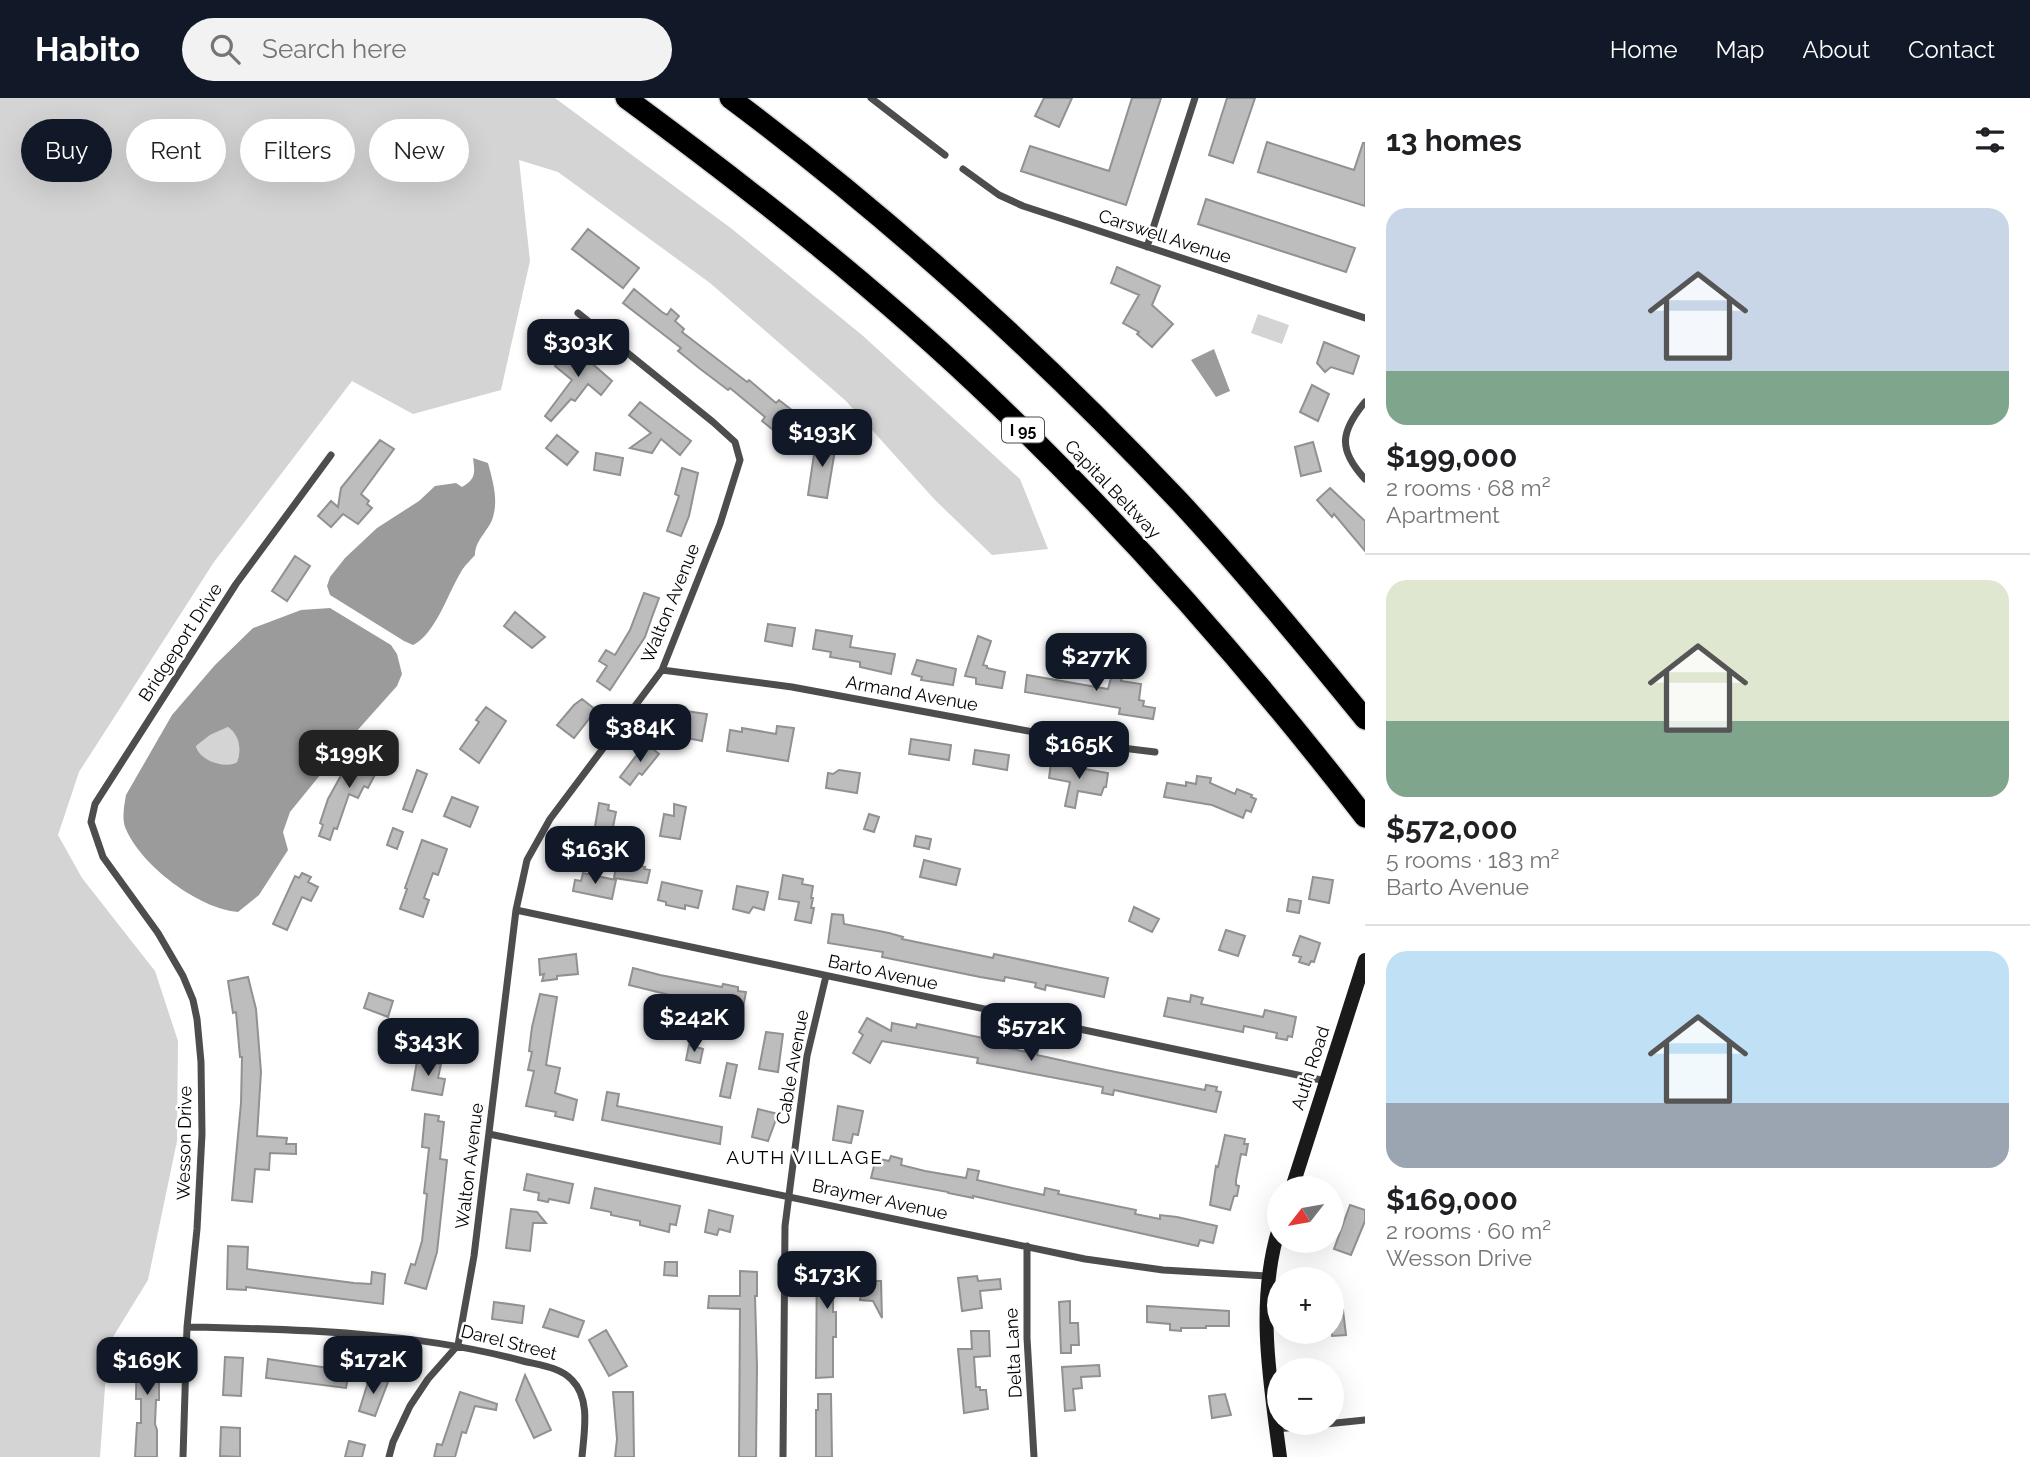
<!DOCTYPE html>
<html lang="en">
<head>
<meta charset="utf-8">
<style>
	body { margin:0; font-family:Raleway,sans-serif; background:#f2f2f2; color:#202124; height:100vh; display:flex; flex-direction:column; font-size:26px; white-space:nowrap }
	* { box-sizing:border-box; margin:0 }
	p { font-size:23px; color:#757577 }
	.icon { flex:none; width:38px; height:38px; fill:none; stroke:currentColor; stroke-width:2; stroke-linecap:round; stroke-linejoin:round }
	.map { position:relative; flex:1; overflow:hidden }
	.drawer { display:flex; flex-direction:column; background:#fff; width:665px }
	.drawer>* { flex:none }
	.top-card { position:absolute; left:21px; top:21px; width:665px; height:63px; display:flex; gap:14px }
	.needle { width:46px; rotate:239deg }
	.tools { position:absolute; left:1267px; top:1078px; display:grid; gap:14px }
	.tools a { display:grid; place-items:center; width:77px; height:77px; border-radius:50%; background:#fff; box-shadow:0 7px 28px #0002; font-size:35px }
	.price { position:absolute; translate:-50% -60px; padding:0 16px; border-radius:14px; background:#111827; color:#fff; font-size:23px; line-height:46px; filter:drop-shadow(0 2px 4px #0008) }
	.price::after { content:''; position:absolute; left:50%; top:42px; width:21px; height:16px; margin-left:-10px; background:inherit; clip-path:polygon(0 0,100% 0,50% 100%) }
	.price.selected { background:#222; color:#fff }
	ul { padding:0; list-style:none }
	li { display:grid; align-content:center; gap:14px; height:371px; padding:0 21px }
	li+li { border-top:2px solid #e0e0e0 }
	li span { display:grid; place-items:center; height:217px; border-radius:21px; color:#555 }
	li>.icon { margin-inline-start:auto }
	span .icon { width:126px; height:126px; fill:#fffc; stroke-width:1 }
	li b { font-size:30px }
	h2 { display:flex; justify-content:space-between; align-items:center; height:84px; padding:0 21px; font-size:30px }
	.pill { padding:0 24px; border-radius:32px; background:#fff; box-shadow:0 7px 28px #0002; font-size:24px; line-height:63px }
	.pill.selected { background:#111827; color:#fff }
	header { display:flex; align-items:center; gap:42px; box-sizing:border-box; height:98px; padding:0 35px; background:#111827; color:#fff }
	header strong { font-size:33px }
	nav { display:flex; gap:38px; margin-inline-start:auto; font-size:24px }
	.search { width:490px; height:63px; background:#f2f2f2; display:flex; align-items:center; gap:18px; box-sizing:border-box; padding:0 24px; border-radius:38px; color:#757577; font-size:26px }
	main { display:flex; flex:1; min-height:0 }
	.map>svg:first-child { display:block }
</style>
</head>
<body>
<header>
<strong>Habito</strong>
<div class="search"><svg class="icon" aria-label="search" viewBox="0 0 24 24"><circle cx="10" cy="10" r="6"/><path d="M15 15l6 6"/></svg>Search here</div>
<nav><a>Home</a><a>Map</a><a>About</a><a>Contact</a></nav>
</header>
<main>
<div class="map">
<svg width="1365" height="1359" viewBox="0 0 1365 1359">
	<rect width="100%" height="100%" fill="#fff"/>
	<path fill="#d4d4d4" d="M0 0H555L732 131 862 237 1020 381 1048 451 992 457 934 401 846 303 710 185 558 74 519 62 530 163 501 292 413 316 352 283 214 464 79 674 58 737 82 780 155 873 178 943 177 1043 148 1182 108 1247 100 1359H0Z
		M1258 216 1289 227 1282 246 1251 235Z
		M228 629C239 637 242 651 237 664 225 671 199 663 196 648L210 637Z"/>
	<path fill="#9b9b9b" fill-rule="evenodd" d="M1214 251 1230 293 1216 299 1191 262Z
		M473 360 488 365C493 384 499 403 492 422 487 434 475 443 475 457 470 463 464 468 461 474 448 495 435 537 413 547L404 543 330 497 327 488 330 479 345 460 377 430 419 403 435 388 456 385 462 389C476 381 475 375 473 360Z
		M330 510 391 547 397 556 402 576 397 588 347 644 290 714 283 734 288 752 259 797 238 814C199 811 140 767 125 729 122 720 124 708 126 697L172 617 215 567 253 530 301 512ZM228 629C239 637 242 651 237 664 226 671 199 663 196 648L210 637Z"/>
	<path fill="#bdbdbd" stroke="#919191" stroke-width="2" d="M1044 0H1072L1059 29 1035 18Z
		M1132 0H1161L1126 107 1021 73 1030 48 1109 73Z
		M1227 0H1255L1233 65 1209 57Z
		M1267 44 1354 72 1363 45H1365V108L1258 74Z
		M1206 101 1355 150 1346 174 1198 126Z
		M588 131 639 170 623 190 572 151Z
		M1117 169 1160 188 1152 207 1173 226 1152 249 1137 236 1139 234 1123 225 1139 197 1111 185Z
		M634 191 662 214 667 217 671 211 679 218 675 223 684 231 682 234 747 284 749 282 776 305 779 302 793 313 776 334 762 323 765 319 730 290 728 292 699 270 678 253 681 250 623 205Z
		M1324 244 1359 258 1353 276 1331 269 1325 274 1317 265Z
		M572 248 612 283 601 297 588 286 575 303 571 301 551 323 545 318 572 282 555 268Z
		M1312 287 1329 296 1318 323 1300 314Z
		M640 304 691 343 680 357 661 341 652 355 630 350 651 335 629 317Z
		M557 337 578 354 567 367 546 350Z
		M380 342 394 351 361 396 369 403 367 406 372 410 358 426 343 416 331 429 318 418 331 403 338 409 341 390Z
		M816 343 836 346 827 400 808 397Z
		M1313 344 1321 373 1301 378 1295 349Z
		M596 355 623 360 620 377 594 372Z
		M682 370 698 375 689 418 681 438 667 433 679 398 675 396Z
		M1330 390 1365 423V453L1334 416 1332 419 1317 402Z
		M295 458 310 468 287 503 272 493Z
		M644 495 659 500 652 519 645 539 610 592 597 583 607 568 599 563 606 552 615 557 630 532Z
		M515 514 545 539 532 550 504 528Z
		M768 526 795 530 792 548 765 543Z
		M816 532 852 538 850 549 895 556 891 576 860 569V564L830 559 831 554 813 551Z
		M978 538 991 543 983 567 987 568V570L1005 574 1002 590 976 586V580L965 578Z
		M917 562 956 571 953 587 921 582 922 579 912 576Z
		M1115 565 1125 567 1121 583 1141 586 1139 602 1144 603 1143 608 1155 610 1153 621 1119 616 1120 610 1025 594 1027 577 1108 591Z
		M582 601 596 612 574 640 557 627 574 607Z
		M486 609 506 623 479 665 460 651 479 624 476 622Z
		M686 613 707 616 702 643 687 640 689 629 684 628Z
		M777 628 794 630 788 663 727 653 730 632 742 634V630L776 636Z
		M911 641 951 647 949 662 909 656Z
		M646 645 659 656 642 677 639 675 630 687 620 679Z
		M364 649 381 658 376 667 379 669 368 690 364 688 358 700 349 696 337 731 334 730 330 742 319 738 323 727 320 725 328 701 348 665 354 668Z
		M975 652 1009 657 1007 672 973 666Z
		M1051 665 1108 675 1106 689H1104L1101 697 1078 693 1075 710 1065 708 1070 684 1049 680Z
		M417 672 427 676 412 714 403 711Z
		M839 672 860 675 857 695 826 690 828 675 833 676Z
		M1197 678 1211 680 1210 685 1235 696 1237 691 1252 697 1251 699 1256 701 1251 714 1246 712 1243 720 1212 707 1164 699 1167 685 1186 688V684L1196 686Z
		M452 699 478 709 470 729 444 718Z
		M599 705 609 707 608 712 616 714 609 749 592 746Z
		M674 706 686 709 680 741 660 738 664 716 674 718Z
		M869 716 879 719 874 734 864 731Z
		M393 730 403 734 397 751 387 747Z
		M916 738 931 741 929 751 914 748Z
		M422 742 447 751 438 777 433 775 424 800 429 802 423 819 400 811 407 791 405 790Z
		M924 762 960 771 956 787 920 779Z
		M617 763 645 769 644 771 650 772 647 785 614 780Z
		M302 775 311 779 308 784 318 789 311 803 302 799 287 832 273 826 295 778 299 780Z
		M583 775 616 782 612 801 573 793 575 782 581 783Z
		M783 777 803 781 802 786 813 788 811 800H813L811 810H814L811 825 795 822 799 804 779 801Z
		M1313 779 1333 782 1329 805 1309 801Z
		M662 784 702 793 698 810 685 807V811L666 807V804L658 802Z
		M737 788 768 794 764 812 753 809 749 815 733 811Z
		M1289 801 1301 803 1299 815 1287 813Z
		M1134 809 1159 821 1152 834 1129 823Z
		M832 816 843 817 844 826 889 835 903 839 902 841 993 860 994 856 1108 880 1104 899 1046 887 1045 892 1035 889 1036 885 1005 879 1004 883 980 879 882 859 883 854 828 845Z
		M1226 832 1245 838 1238 858 1219 852Z
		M1300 838 1320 845 1314 864 1311 863 1309 867 1299 864 1301 859 1293 857Z
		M576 856 578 876 557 878V881L542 883 544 876 540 877 539 861Z
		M633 870 660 877 722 889 723 886 738 889V893L746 894 741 920 714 915 715 905 678 899 629 887Z
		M248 879 256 911 261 974 257 1038 287 1040 286 1046H296V1056L270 1055 269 1072 255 1071 252 1104 232 1102 241 1005 242 959H240L236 914 233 915 228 883Z
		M369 895 393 903 388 919 364 910Z
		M540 896 557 899 546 967 560 970 555 995 577 1002 573 1022 555 1018 556 1014 526 1008 534 973 528 972 532 954 529 953 532 929Z
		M1191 897 1203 900 1201 906 1263 919 1265 912 1296 919 1292 939 1288 938 1287 942 1276 940 1277 935 1244 928 1243 934 1164 918 1168 900 1190 904Z
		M867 920 891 933 892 925 916 930 917 926 997 943 996 948 1027 954 1028 950 1038 952 1037 957 1106 972 1205 992 1206 987 1217 989 1216 993 1221 994 1216 1014 1114 992 1113 997 1102 995 1103 989 977 965 978 960 882 943 870 965 853 955 863 937 859 934Z
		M766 934 783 936 778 974 759 971Z
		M689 947 703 951 700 965 686 962Z
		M417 963 441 966 438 980 445 981 442 997 412 992Z
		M727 965 737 967 730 1000 720 998Z
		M607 994 619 996 617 1008 722 1029 720 1046 602 1022Z
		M838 1008 863 1013 858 1037 853 1036 851 1045 833 1042Z
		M758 1011 778 1016 768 1043 752 1039Z
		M425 1016 439 1018 438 1023 444 1024 440 1061 447 1062 437 1154 426 1191 405 1185 411 1166 415 1167 422 1143 427 1096 424 1095 429 1050 422 1049Z
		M1225 1037 1245 1041 1244 1046H1248L1246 1057 1241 1056 1236 1082V1087L1239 1088 1237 1098H1234L1230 1112 1210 1107 1216 1068 1218 1069Z
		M891 1058 902 1061 901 1067 925 1073 966 1080 968 1071 979 1073 977 1082 1044 1097 1045 1090 1059 1093 1058 1096 1136 1112 1135 1116 1160 1121V1117L1177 1119 1217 1128 1213 1145 1200 1142 1198 1148 973 1098V1100L948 1095V1094L871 1080 876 1060 889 1063Z
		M527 1076 573 1086 569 1105 549 1101 548 1104 538 1102 539 1095 524 1092Z
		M595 1090 680 1108 676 1127 670 1126 669 1134 640 1127V1123L611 1117V1114L591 1110Z
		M1350 1107 1365 1112V1123L1351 1157 1334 1151Z
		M511 1111 537 1114 546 1125H533L530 1153 506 1150Z
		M709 1112 733 1118 730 1134 719 1131 717 1137 705 1134Z
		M228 1148 248 1149 247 1171 354 1185 371 1186 372 1174 385 1176 383 1206 246 1189V1192L227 1191Z
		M817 1156 833 1157V1166L854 1167 853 1182H833V1214H836V1239H833V1279L816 1280Z
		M665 1164H677V1178L664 1177Z
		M740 1173 757 1174V1198H755L757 1269 756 1359H739L740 1211 708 1210 709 1198H740Z
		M977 1178 978 1183 1000 1181 1001 1191 980 1193 982 1210 962 1213 958 1180Z
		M863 1183H881L882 1220 873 1203 860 1202Z
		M1070 1203V1225H1078L1079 1247H1071V1255H1061L1059 1204Z
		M494 1204 524 1208 522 1225 492 1221Z
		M1147 1208 1229 1213V1228H1206V1230H1181V1233L1170 1232V1226L1147 1224Z
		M550 1211 584 1223 578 1239 543 1229Z
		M1343 1212 1346 1237 1332 1238V1213Z
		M606 1232 627 1268 609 1278 589 1242Z
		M971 1233H989L990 1258 974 1259 976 1289H980V1292H986L988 1311 964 1315 958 1251H972Z
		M137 1242 159 1243V1302H156L155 1326 157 1332V1359H135L137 1325H141V1301H136Z
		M225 1259 243 1260 241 1298 223 1297Z
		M268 1261 349 1273 346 1290 266 1280Z
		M1099 1267 1100 1278 1081 1279 1082 1290 1073 1291 1075 1312 1065 1313 1062 1269Z
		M525 1277 551 1332 534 1340 516 1302Z
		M370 1278 388 1284 375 1318 359 1313Z
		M460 1294 497 1306 496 1312 475 1308 466 1335 462 1334 455 1359H434L437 1346 442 1347Z
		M613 1294H633L634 1359H615L617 1341Z
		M818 1296H831L832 1359H816V1312H818Z
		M1225 1296 1231 1317 1212 1320 1209 1298Z
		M221 1329 240 1330V1359L220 1358Z
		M349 1343 365 1347 362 1359H345Z"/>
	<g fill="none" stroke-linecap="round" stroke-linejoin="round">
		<defs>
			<path id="highway" d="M626 0C755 95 881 194 997 306 1130 434 1252 573 1365 719
				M730 0C891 120 1041 257 1179 403 1244 473 1305 547 1365 621"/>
		</defs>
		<use href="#highway" stroke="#dbdbdb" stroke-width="24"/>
		<path stroke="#4d4d4d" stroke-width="7" d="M871 0 945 57
			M963 71 999 97 1023 108 1365 220
			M1147 149 1195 0
			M1365 304C1341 333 1337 351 1365 381
			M662 572 792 589 1114 649 1155 654
			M516 812 1326 983
			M489 1036 1085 1161 1163 1172 1267 1178
			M1027 1148V1240L1034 1359
			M187 1229C298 1231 416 1234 523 1263 539 1267 560 1269 572 1282 591 1301 584 1334 582 1359
			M1277 1331 1365 1322
			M183 1359 187 1229 197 1131 202 1036 201 964 197 921 193 902 183 878 158 835 103 759 91 724 95 706 236 486 331 357
			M389 1359 393 1344 410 1308 428 1281 458 1247 474 1158 516 812 527 762 550 721 662 572 720 426 740 362 735 344 713 324 578 215
			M783 1359 785 1128 807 958 826 878"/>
		<path stroke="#1a1a1a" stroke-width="14" d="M1292 1090 1365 862
			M1279 1130C1256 1205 1270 1283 1280 1359"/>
		<use href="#highway" stroke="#000" stroke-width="21"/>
	</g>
	<g text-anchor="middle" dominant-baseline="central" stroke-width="5" stroke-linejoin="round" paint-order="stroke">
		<rect fill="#fff" stroke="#4c4c4c" stroke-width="2" x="1002" y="319.5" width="42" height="25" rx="5"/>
		<g font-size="16" font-weight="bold" fill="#000">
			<text x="1023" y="332">I 95</text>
		</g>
		<g font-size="18" fill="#000" stroke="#fff">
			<text transform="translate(1165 138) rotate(18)">Carswell Avenue</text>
			<text transform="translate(1113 391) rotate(46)">Capital Beltway</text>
			<text transform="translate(670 505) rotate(-68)">Walton Avenue</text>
			<text transform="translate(180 544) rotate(-57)">Bridgeport Drive</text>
			<text transform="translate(912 595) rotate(10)">Armand Avenue</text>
			<text transform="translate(883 874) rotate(12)">Barto Avenue</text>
			<text transform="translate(792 969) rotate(-80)">Cable Avenue</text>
			<text transform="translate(1310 970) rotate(-72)">Auth Road</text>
			<text transform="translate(184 1045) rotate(-89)">Wesson Drive</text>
			<text transform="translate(469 1068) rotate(-83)">Walton Avenue</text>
			<text transform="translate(880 1101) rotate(12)">Braymer Avenue</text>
			<text transform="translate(509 1244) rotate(14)">Darel Street</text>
			<text transform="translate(1013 1255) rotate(-93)">Delta Lane</text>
		</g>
		<g font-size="19" letter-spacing="2" fill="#000" stroke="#fff">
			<text x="805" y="1059">AUTH VILLAGE</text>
		</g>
	</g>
</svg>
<div class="tools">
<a><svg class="needle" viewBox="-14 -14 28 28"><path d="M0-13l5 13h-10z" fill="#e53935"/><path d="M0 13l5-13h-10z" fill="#757577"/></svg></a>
<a>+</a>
<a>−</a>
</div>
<b class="price" style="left:578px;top:281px">$303K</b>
<b class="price" style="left:822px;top:371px">$193K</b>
<b class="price" style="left:1096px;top:595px">$277K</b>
<b class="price" style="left:640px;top:666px">$384K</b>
<b class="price" style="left:1079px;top:683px">$165K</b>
<b class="price selected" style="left:349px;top:692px">$199K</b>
<b class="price" style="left:595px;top:788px">$163K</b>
<b class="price" style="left:694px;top:956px">$242K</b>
<b class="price" style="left:1031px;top:965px">$572K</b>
<b class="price" style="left:428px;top:980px">$343K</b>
<b class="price" style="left:827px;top:1213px">$173K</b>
<b class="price" style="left:373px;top:1298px">$172K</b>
<b class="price" style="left:147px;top:1299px">$169K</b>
<div class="top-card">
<a class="pill selected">Buy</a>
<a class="pill">Rent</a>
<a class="pill">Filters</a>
<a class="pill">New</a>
</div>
</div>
<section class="drawer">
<h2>13 homes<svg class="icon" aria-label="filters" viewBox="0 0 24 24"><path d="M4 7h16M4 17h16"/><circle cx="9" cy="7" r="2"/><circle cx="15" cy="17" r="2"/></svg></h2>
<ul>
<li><span style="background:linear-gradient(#c9d6e8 75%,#7fa58c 0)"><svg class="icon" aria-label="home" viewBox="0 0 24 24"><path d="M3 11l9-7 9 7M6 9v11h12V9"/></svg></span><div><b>$199,000</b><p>2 rooms · 68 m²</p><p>Apartment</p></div></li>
<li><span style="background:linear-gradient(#dfe7d0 65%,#7fa58c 0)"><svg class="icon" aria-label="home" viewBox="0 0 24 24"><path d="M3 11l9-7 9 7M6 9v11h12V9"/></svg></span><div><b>$572,000</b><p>5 rooms · 183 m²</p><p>Barto Avenue</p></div></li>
<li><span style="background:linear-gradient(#bfe0f5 70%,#9aa5b1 0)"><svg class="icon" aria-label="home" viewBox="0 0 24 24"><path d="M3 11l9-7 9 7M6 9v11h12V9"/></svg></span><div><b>$169,000</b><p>2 rooms · 60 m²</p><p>Wesson Drive</p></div></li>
</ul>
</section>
</main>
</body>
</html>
